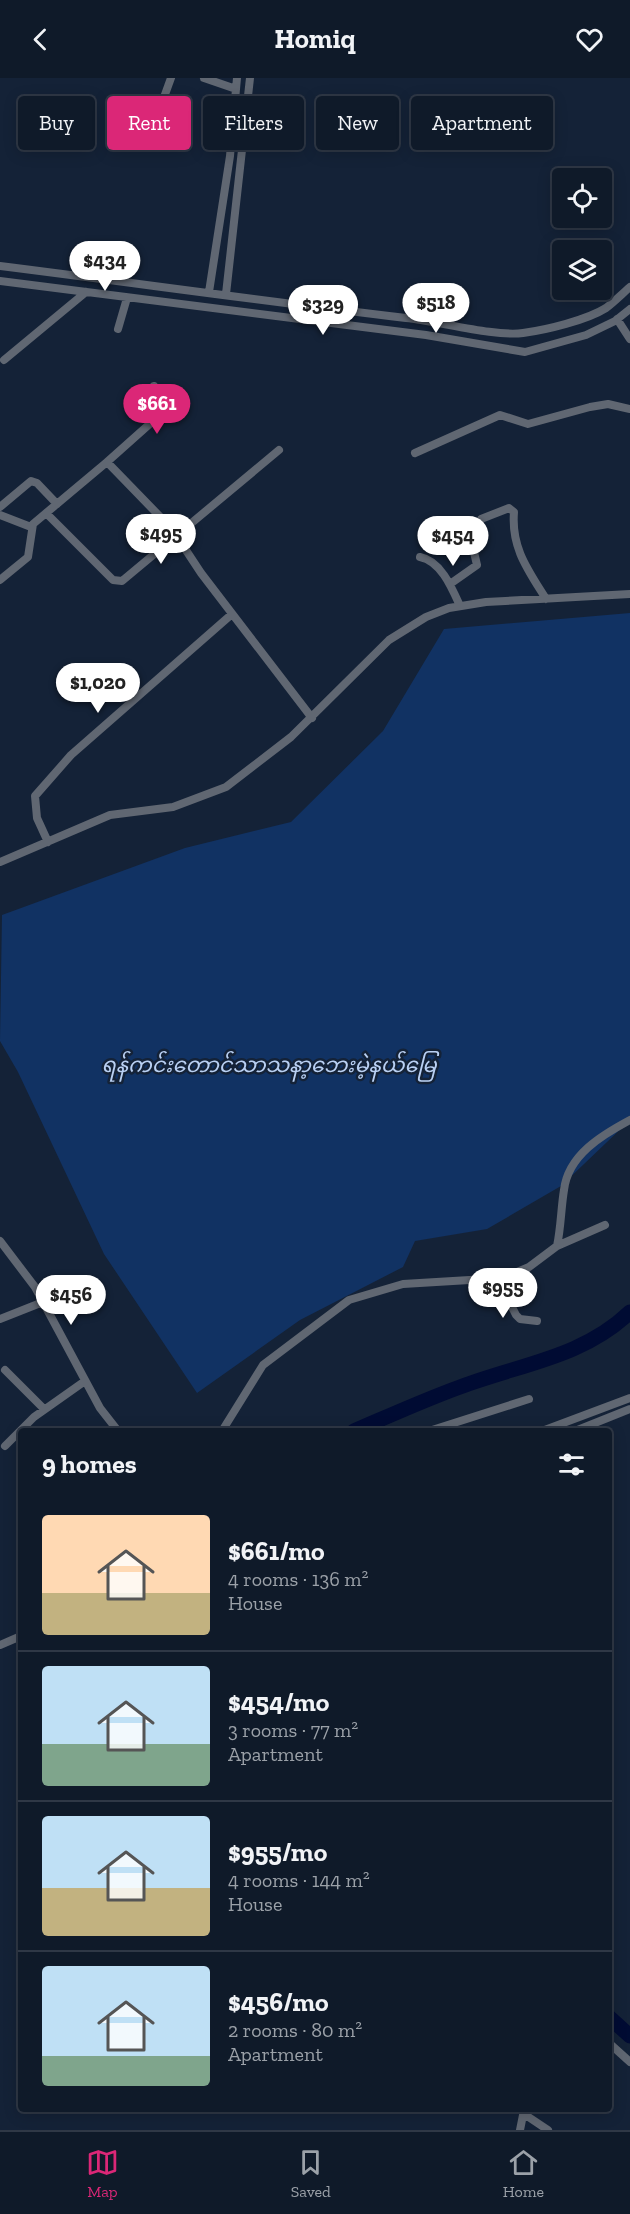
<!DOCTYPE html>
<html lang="en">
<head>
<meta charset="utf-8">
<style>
	body { margin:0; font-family:"Zilla Slab","Noto Sans Myanmar",serif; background:#182331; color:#f1f3f6; height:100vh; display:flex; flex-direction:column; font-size:22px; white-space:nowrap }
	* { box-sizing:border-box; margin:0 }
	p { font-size:20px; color:#9ba1a8 }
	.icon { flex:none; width:33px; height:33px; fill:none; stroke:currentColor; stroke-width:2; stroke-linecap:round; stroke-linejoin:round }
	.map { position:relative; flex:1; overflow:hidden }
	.details { position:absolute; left:18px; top:1350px; width:594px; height:684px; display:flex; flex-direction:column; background:#0f1a29; border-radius:6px; box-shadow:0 3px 15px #0003,0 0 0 2px #2f3846 }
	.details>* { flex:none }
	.hud { position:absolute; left:18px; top:18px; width:594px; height:54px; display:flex; gap:12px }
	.controls { position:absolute; left:552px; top:90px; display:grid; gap:12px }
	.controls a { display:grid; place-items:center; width:60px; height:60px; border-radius:6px; background:#0f1a29; box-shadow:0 3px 15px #0003,0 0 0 2px #2f3846; font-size:30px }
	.price { position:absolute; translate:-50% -51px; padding:0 14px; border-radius:21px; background:#fff; color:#222; font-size:20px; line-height:39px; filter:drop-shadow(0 2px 3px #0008) }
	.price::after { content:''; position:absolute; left:50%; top:36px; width:18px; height:14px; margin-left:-9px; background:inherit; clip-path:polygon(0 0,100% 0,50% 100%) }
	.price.active { background:#db2777; color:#fff }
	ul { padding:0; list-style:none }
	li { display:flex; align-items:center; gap:18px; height:150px; padding:0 24px }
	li+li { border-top:2px solid #2f3846 }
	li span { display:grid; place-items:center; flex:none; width:168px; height:120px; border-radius:6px; color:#555 }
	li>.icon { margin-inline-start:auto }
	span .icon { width:72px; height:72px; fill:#fffc; stroke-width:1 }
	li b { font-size:26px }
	h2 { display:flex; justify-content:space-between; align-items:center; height:72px; padding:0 24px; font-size:26px }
	.pill { padding:0 21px; border-radius:6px; background:#0f1a29; box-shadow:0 3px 15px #0003,0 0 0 2px #2f3846; font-size:21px; line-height:54px }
	.pill.active { background:#db2777; color:#fff }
	header { display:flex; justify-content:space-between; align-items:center; height:78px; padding:0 24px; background:#0f1a29; font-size:27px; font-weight:700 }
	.tabs { display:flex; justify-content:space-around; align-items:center; height:84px; border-top:2px solid #2f3846; background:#0f1a29; font-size:16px; color:#9ba1a8 }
	.tabs a { display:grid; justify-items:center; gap:3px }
	.tabs .active { color:#db2777 }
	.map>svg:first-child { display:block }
</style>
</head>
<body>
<header><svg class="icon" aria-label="back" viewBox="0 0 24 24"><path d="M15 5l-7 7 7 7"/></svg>Homiq<svg class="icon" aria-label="heart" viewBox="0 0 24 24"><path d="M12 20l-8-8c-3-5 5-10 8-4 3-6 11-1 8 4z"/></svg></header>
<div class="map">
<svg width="630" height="2052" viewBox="0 0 630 2052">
	<rect width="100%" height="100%" fill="#142237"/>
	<path fill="#113263" d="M630 535V1042L561 1108 487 1151 415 1163 403 1189 300 1242 197 1315 104 1176 18 994 0 963 2 837 185 770 291 744 383 653 444 551Z"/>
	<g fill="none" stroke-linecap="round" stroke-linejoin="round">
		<path stroke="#000b33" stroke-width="15" d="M354 1353C389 1338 424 1322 460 1309 520 1286 582 1280 630 1234
			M609 1939 630 1958"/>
		<path stroke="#606772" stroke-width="8" d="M204 0 236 11
			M163 22 171 0
			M0 188C135 205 270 224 406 240 438 243 495 259 523 255 546 252 587 242 606 230 614 224 622 216 630 209
			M0 203 426 257 525 274 586 257 615 243 630 231
			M209 214 230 78 237 0
			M226 216 250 0
			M617 241 630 261
			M118 251 127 220
			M4 282 86 214
			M415 375 500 337 528 346 590 329 608 326 630 331
			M107 384 153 343 157 334 154 308
			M0 429 31 403 37 405 57 426
			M46 435 113 502 122 503 279 372
			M0 437 31 449
			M420 479C441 483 452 510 460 528
			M0 502 28 479 33 446 107 384 172 451 201 495 312 640
			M450 506 477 487 473 470 481 441 509 430 514 434C511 470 528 492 546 521
			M48 764 37 740 35 718 71 677 232 536
			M0 784 110 737 173 729 226 709 291 659 389 562 426 539 449 530 486 524 630 516
			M0 1163 35 1209 100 1330 118 1353
			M557 1168 605 1147
			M498 1201 516 1237 520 1241 537 1243
			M0 1241 43 1224
			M5 1292 44 1331
			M222 1353 263 1287 349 1222 403 1206 503 1200 529 1189 557 1168C561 1149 561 1130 564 1112 568 1077 602 1057 630 1042
			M429 1353 529 1321
			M542 1353 630 1320
			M575 1353 630 1331
			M5 1368 34 1339 85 1303
			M0 1567 21 1558
			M609 1965 630 1984
			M524 2036 548 2052
			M520 2052 524 2032"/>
	</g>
	<g text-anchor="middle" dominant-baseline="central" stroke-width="5" stroke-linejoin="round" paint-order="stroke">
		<g font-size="21" font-style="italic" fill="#b9d0f3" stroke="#142237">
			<text x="269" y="986">ရန်ကင်းတောင်သာသနာ့ဘေးမဲ့နယ်မြေ</text>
		</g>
	</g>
</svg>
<div class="controls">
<a><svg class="icon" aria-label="locate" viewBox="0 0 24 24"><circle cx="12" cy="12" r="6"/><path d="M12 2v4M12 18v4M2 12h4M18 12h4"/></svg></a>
<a><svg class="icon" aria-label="layers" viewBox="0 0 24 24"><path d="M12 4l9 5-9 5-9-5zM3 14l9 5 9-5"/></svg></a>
</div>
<b class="price" style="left:105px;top:214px">$434</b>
<b class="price" style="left:436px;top:256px">$518</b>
<b class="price" style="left:323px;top:258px">$329</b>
<b class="price active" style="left:157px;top:357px">$661</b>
<b class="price" style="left:161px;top:487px">$495</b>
<b class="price" style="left:453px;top:489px">$454</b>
<b class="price" style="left:98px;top:636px">$1,020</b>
<b class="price" style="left:503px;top:1241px">$955</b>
<b class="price" style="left:71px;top:1248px">$456</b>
<div class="hud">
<a class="pill">Buy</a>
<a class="pill active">Rent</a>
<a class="pill">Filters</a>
<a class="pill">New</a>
<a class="pill">Apartment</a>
</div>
<section class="details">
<h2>9 homes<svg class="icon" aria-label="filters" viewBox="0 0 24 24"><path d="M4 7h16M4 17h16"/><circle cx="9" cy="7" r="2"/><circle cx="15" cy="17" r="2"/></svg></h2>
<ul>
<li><span style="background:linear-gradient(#ffd9b3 65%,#c2b280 0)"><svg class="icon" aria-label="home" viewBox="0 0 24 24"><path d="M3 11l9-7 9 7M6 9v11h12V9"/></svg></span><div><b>$661/mo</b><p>4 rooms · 136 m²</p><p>House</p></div></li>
<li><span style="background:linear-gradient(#bfe0f5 65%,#7fa58c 0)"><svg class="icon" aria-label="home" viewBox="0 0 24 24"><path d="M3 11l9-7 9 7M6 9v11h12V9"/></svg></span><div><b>$454/mo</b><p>3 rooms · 77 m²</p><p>Apartment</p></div></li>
<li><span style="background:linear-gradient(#bfe0f5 60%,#c2b280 0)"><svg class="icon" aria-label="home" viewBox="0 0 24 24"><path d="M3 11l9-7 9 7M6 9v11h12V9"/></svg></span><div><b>$955/mo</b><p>4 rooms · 144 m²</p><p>House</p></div></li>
<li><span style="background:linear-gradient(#bfe0f5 75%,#7fa58c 0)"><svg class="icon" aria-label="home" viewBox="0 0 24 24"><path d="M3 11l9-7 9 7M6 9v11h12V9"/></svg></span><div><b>$456/mo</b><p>2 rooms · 80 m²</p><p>Apartment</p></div></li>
</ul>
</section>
</div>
<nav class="tabs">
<a class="active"><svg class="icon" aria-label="map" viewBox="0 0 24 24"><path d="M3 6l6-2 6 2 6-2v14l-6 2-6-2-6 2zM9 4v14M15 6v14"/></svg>Map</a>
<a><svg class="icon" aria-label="saved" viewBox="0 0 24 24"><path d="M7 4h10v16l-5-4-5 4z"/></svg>Saved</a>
<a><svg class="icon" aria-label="home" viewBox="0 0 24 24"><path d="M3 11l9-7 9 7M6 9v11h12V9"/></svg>Home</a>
</nav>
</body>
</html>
